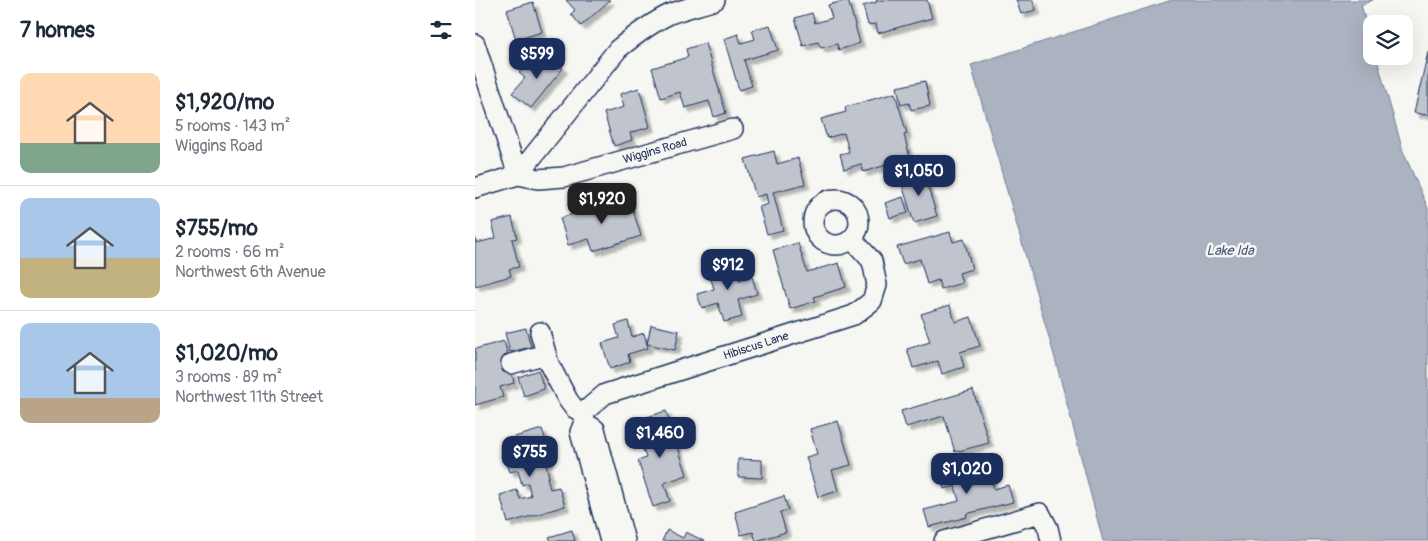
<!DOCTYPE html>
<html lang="en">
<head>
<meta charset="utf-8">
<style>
	body { margin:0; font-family:Pangolin,sans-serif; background:#f2f2f3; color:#1f2937; height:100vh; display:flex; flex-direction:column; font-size:19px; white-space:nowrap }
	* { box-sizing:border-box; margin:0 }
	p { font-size:16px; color:#747a83 }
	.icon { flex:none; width:28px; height:28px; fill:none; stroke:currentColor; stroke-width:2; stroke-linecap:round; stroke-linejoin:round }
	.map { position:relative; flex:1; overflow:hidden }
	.details { display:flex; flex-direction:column; background:#fff; width:475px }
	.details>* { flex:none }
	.tools { position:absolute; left:888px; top:15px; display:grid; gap:10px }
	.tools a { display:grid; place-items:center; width:50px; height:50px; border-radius:10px; background:#fff; box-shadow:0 5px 20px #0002; font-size:25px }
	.price { position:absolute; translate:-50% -42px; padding:0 11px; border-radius:10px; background:#1b2f5e; color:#fff; font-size:16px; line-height:32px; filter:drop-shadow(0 1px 2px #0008) }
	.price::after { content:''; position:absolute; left:50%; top:30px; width:15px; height:11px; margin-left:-8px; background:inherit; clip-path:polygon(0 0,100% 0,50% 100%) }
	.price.active { background:#222; color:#fff }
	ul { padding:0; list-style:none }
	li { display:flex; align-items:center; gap:15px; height:125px; padding:0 20px }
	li+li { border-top:1px solid #e0e1e3 }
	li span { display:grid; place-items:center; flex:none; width:140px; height:100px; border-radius:10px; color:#555 }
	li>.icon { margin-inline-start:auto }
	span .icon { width:60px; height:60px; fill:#fffc; stroke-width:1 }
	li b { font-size:21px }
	h2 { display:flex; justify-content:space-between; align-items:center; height:60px; padding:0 20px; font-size:21px }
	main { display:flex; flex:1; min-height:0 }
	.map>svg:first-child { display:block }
</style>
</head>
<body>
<main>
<section class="details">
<h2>7 homes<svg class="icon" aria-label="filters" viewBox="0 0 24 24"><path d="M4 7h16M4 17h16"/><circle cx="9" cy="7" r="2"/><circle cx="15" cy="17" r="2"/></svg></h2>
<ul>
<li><span style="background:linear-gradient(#ffd9b3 70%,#7fa58c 0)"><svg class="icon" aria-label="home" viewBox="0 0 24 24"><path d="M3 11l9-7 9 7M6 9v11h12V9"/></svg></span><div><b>$1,920/mo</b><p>5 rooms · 143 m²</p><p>Wiggins Road</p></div></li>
<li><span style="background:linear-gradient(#a9c7e8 60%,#c2b280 0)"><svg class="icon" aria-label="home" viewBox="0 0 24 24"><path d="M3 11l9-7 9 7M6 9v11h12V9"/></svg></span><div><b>$755/mo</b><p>2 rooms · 66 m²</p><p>Northwest 6th Avenue</p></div></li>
<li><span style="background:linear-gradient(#a9c7e8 75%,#b9a48a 0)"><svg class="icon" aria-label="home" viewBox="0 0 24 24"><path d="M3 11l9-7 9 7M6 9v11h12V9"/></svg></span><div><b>$1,020/mo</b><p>3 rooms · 89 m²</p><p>Northwest 11th Street</p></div></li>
</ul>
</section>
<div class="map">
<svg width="953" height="541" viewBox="0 0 953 541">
	<defs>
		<filter id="shadow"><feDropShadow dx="4.5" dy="4.5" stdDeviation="1" flood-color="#0004"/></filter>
	</defs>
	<rect width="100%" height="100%" fill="#f6f6f2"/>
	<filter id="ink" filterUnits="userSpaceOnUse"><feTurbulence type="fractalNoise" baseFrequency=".02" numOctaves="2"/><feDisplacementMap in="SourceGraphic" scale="10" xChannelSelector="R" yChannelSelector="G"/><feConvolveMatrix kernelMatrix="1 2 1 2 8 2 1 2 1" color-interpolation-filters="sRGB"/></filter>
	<g filter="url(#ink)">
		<path fill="#abb2c0" stroke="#717e99" d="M697 0H898L886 5 896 41V56H901L928 151 953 208V541H628L581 362 496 65Z"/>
		<path fill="#c0c4cd" stroke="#1b2f5e" filter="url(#shadow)" d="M91 0H135L106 26 96 14 100 10Z
			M373 0 385 43 364 50 362 44 346 48 343 42 328 46 320 18 337 13 340 23 357 18 353 5Z
			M401 0H452L457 18 403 33 401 24 393 25 388 6 402 2Z
			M541 0H558L561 10 546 14Z
			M58 2 67 32 41 40 32 10Z
			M295 25 303 50 269 60 277 86 264 90 249 39 263 34 266 43 280 39 277 30Z
			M230 43 251 113 239 117 234 101 210 108 205 92 186 98 177 68 213 57 211 49Z
			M953 52V115L939 113Z
			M69 53 88 68 56 108 37 93 50 78 44 73 53 62 58 66Z
			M450 81 455 106 436 110 434 103 426 105 422 87Z
			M164 88 175 127 155 133 157 140 139 146 129 113 149 107 145 94Z
			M420 93 432 134 429 135 435 158 388 172 386 164 369 169 365 154 374 152 369 133 352 138 346 119 371 112 370 107Z
			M299 151 302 164 323 158 330 184 298 192 308 230 292 234 284 207 293 204 291 194 281 197 270 159Z
			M448 171 462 216 439 223 425 178Z
			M154 197 166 236 118 251 114 239 93 245 85 218Z
			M428 197 433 213 415 218 410 203Z
			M37 217 42 238 37 239 44 267 34 269 36 276 0 286V237L2 243 21 238 17 222Z
			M475 232 478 242 489 239 497 269 484 273 487 283 466 289 463 280 452 284 445 259 428 264 422 247Z
			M323 243 332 272 364 263 371 287 339 297 341 301 315 309 298 250Z
			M259 262 264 280 277 276 282 294 263 300 267 317 249 322 243 303 227 308 222 294 239 289 233 270Z
			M475 305 480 322 496 317 505 346 485 352 489 367 467 374 463 361 438 368 432 349 455 342 446 314Z
			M153 321 157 337 169 333 173 348 153 354 155 362 135 369 127 343 144 338 140 325Z
			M176 325 204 331 200 350 172 344Z
			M51 328 56 347 35 352 30 333Z
			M29 341 35 362 25 364 28 372 36 370 39 383 25 387 28 397 0 405V349Z
			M63 370 69 389 49 396 43 377Z
			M498 390 514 443 480 452 469 416 431 427 426 411Z
			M191 411 212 475 189 483 195 501 178 507 163 461 171 458 164 437 177 433 172 417Z
			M363 421 376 465 357 470 363 491 343 497 331 457 342 454 335 429Z
			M67 429 72 444 65 446 66 450 72 452 74 460 71 464 74 477H72L75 489 84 487 90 506 33 523 25 495 42 490 45 499 56 496 53 483 47 485 43 470 35 472 29 454 37 452 33 439Z
			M263 459 287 460V478L263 477Z
			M501 462 505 478 515 475 519 489 533 485 538 502 491 514 492 517 454 527 449 510 484 501 480 486 469 489 464 471Z
			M309 496 313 510 305 512 311 532 281 541 278 532 266 535 260 512Z
			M97 530 100 541H76L74 537Z
			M192 530 208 538 211 532 229 541H187Z"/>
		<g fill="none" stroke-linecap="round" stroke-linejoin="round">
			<defs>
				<path id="minor" d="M0 44 43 175
					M43 175 143 49C159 36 176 23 195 14 210 8 226 5 240 0
					M0 188 43 175 63 179 89 177 258 129
					M338 222a23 23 0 1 1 46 0a23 23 0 1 1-46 0Z
					M65 332 74 364 93 400 99 408 108 413
					M36 364 71 354
					M109 422 120 429 150 541
					M135 541 105 432 109 422 108 413 130 394 379 315 397 301 402 285 397 261 377 239
					M469 541 565 513 573 528 576 541"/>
			</defs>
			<use href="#minor" stroke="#1b2f5e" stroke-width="22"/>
			<use href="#minor" stroke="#f6f6f2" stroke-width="19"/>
		</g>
	</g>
	<g text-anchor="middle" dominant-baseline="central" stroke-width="5" stroke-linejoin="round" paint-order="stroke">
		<g font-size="12" fill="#1b2f5e" stroke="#f6f6f2">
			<text transform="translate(180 151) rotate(-16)">Wiggins Road</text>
			<text transform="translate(281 346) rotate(-18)">Hibiscus Lane</text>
		</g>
		<g font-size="14" font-style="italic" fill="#46567b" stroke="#f6f6f2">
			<text x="755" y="250">Lake Ida</text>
		</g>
	</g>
</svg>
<div class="tools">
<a><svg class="icon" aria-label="layers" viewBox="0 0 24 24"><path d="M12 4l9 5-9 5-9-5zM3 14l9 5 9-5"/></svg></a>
</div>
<b class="price" style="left:62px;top:80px">$599</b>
<b class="price" style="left:444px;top:197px">$1,050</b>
<b class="price active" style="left:127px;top:225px">$1,920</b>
<b class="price" style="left:253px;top:291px">$912</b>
<b class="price" style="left:185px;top:459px">$1,460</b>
<b class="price" style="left:55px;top:478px">$755</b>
<b class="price" style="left:492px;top:495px">$1,020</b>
</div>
</main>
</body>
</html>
